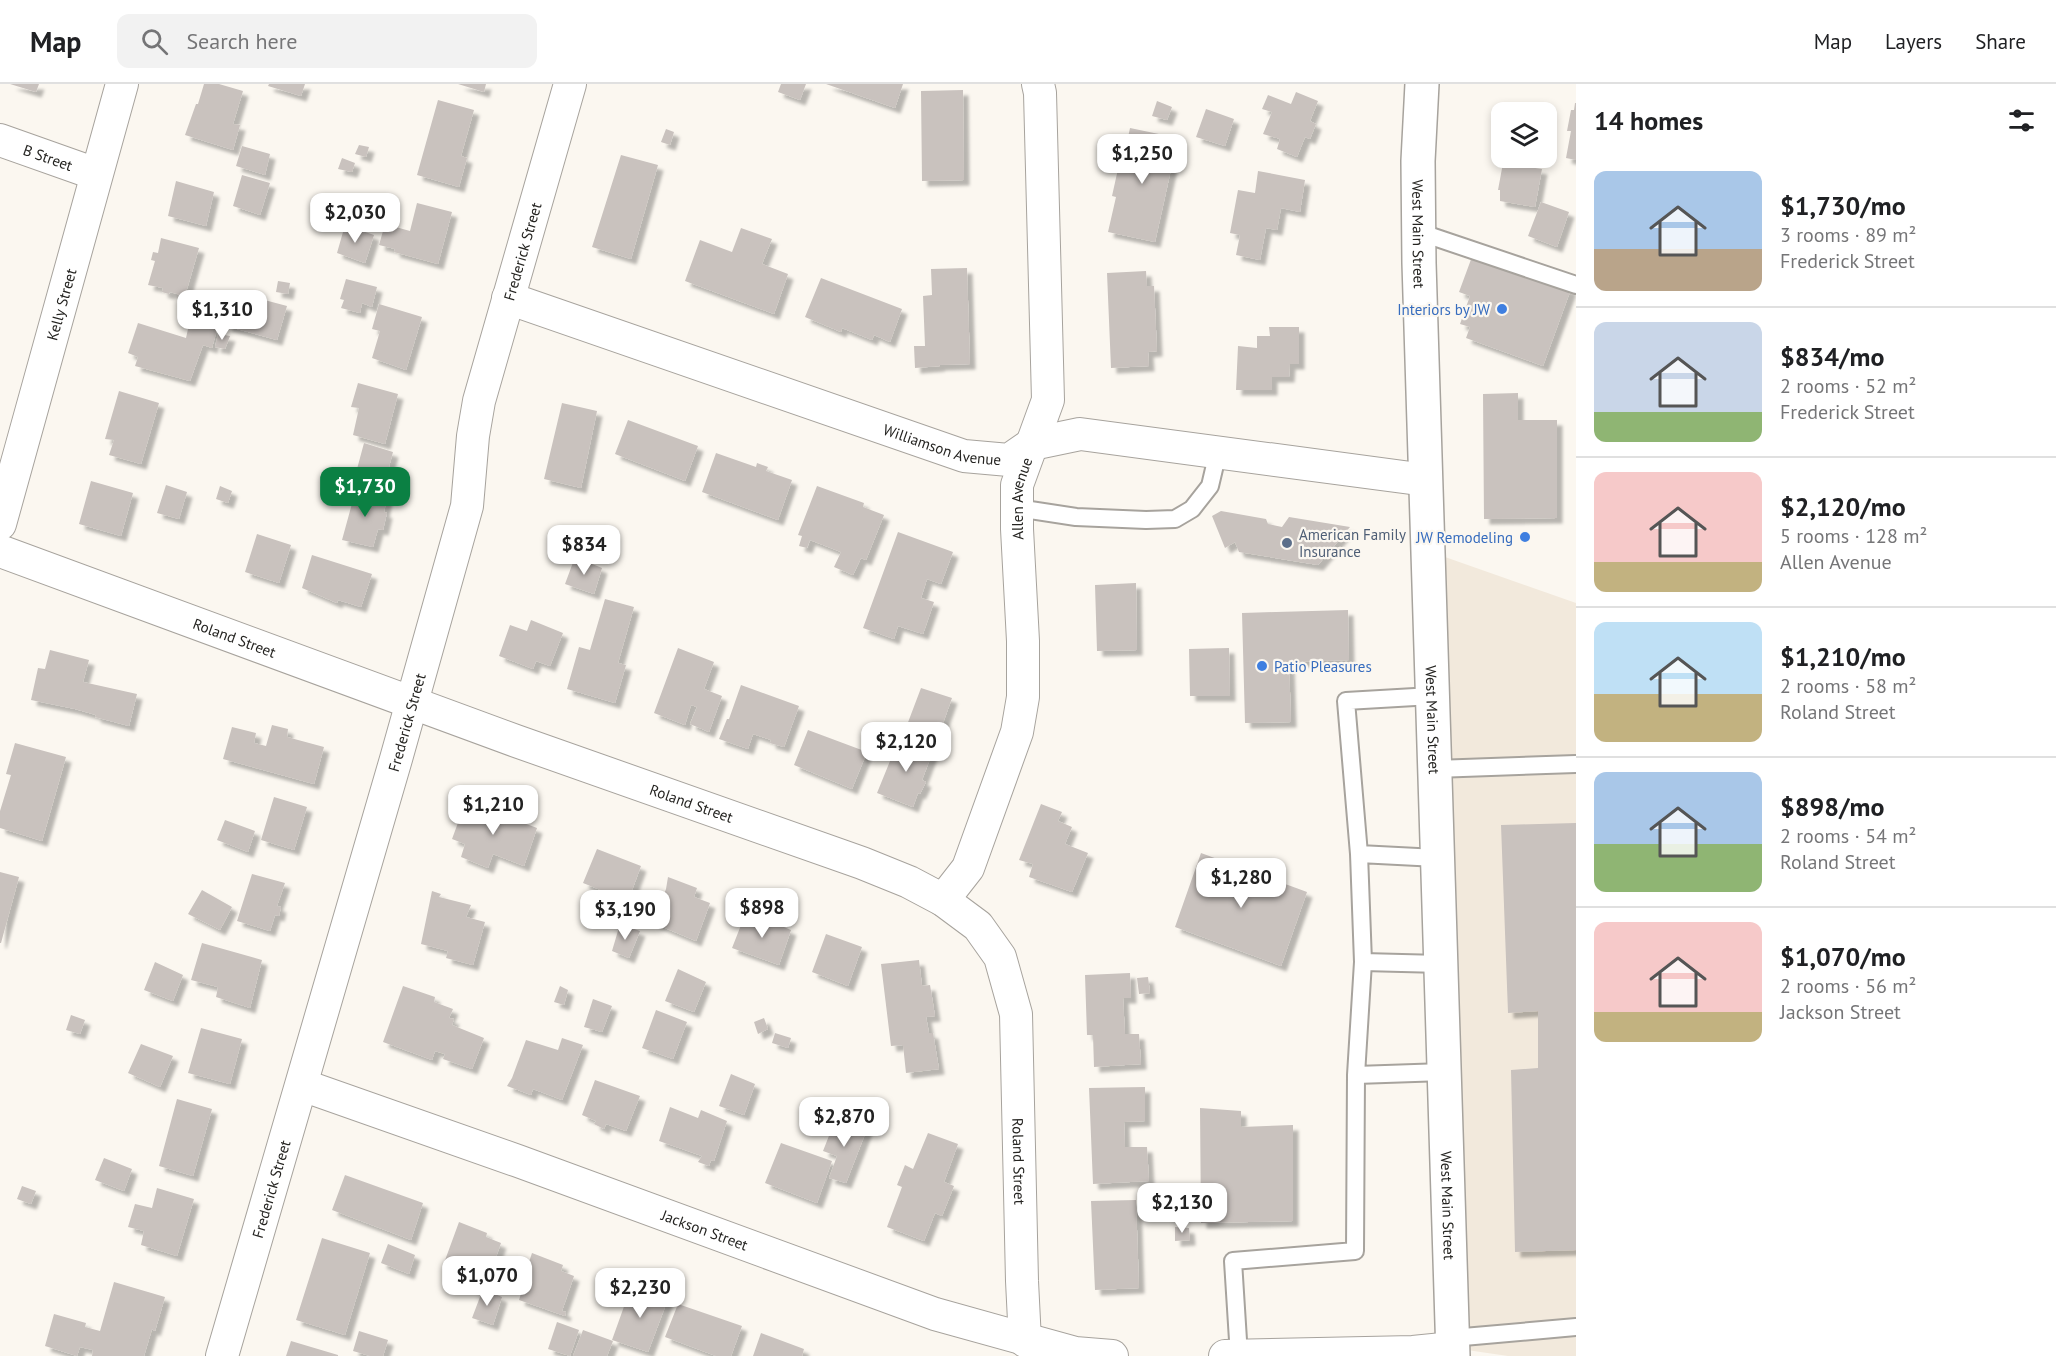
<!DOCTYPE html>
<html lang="en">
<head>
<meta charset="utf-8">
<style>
	body { margin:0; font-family:"PT Sans",sans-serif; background:#f2f2f2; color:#202124; height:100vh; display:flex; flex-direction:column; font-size:22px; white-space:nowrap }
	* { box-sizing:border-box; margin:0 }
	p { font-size:20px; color:#757577 }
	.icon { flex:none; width:33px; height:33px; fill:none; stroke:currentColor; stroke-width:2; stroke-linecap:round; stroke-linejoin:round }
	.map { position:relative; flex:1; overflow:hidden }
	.panel { display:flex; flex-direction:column; background:#fff; width:480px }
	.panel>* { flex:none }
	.fabs { position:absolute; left:1491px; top:18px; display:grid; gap:12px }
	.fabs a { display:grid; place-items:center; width:66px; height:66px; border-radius:12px; background:#fff; box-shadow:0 3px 9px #0003; font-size:30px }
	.price { position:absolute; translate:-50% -51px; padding:0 14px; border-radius:12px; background:#fff; color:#222; font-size:20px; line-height:39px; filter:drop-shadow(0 2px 3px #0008) }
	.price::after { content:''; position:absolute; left:50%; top:36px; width:18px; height:14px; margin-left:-9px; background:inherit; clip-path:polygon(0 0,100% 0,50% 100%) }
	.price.active { background:#0b8043; color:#fff }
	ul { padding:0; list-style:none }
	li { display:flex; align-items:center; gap:18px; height:150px; padding:0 18px }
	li+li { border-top:2px solid #e0e0e0 }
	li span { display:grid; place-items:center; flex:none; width:168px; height:120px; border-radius:12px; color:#555 }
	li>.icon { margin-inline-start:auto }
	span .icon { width:72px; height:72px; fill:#fffc; stroke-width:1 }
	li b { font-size:26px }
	h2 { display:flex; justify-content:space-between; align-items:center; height:72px; padding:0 18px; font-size:26px }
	header { display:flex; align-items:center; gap:36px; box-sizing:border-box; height:84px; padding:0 30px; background:#fff; border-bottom:2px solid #e0e0e0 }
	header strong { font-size:28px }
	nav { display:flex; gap:33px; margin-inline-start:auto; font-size:21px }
	.search { width:420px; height:54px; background:#f2f2f2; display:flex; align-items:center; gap:15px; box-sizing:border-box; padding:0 21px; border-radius:12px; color:#757577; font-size:22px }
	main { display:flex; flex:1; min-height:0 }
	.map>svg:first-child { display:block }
</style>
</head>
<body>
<header>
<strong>Map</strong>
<div class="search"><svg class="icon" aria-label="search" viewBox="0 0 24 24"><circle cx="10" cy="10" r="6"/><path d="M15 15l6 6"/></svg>Search here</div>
<nav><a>Map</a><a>Layers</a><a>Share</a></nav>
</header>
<main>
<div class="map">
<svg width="1576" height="1272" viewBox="0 0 1576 1272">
	<defs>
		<filter id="shadow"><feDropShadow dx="5.5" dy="5.5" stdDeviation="1.5" flood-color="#0004"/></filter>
	</defs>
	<rect width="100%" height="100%" fill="#fbf7f0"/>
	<path fill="#f2e9dc" d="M1428 467 1576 519V1272H1508L1453 1264Z"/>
	<path fill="#c9c2be" filter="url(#shadow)" d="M10 0H39L36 8Z
		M204 0H219L243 7 233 40 240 41 233 66 185 51 196 20H198Z
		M269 0H305L301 12 268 2Z
		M458 0H486L484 8Z
		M781 0H806L800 16 778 8Z
		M826 0H903L895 24Z
		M963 6 964 96 922 97 921 7Z
		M1296 8 1318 17 1310 37 1316 40 1310 55 1305 53 1297 73 1277 65 1280 55 1263 50 1272 28 1262 25 1268 11 1291 20Z
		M438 16 474 26 461 72 467 74 459 103 417 91Z
		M1157 17 1172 23 1167 36 1152 32Z
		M1575 19H1576V76L1566 74 1571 47H1567L1571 26H1574Z
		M1206 25 1234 35 1225 62 1196 53Z
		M1130 44 1178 54 1155 158 1108 148 1116 113 1112 112 1120 76 1123 77Z
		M666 45 674 48 670 61 661 58Z
		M359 61 369 63 366 73 355 70Z
		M242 62 270 70 265 91 236 82Z
		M621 71 658 81 631 175 592 163Z
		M342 74 355 79 352 88 338 85Z
		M1503 79 1542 85 1535 123 1500 117V106H1498Z
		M1258 87 1305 96 1300 128 1281 124 1277 146 1266 144 1260 176 1236 171 1240 151 1230 149 1238 106 1255 109Z
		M242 91 270 99 260 131 233 122Z
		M176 97 214 108 206 142 168 132Z
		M1541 118 1569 128 1557 163 1528 152Z
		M417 119 452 128 438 180 394 168 395 165 379 161 385 140 410 147Z
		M345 141 374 151 365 179 337 169Z
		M741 144 772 155 762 180 788 190 774 230 685 197 700 156 732 168Z
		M161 154 199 164 185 212 170 208 169 210 162 208 163 204 148 201 155 177 151 176 153 168 158 169Z
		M1473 170 1571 205 1543 282 1466 254 1470 243 1460 240 1470 212 1459 208Z
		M967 184 970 280 939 281 940 282 915 284 914 262H925L923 212 932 211 931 185Z
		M1146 187 1147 202H1154L1157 267 1148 268 1149 282 1111 284 1107 189Z
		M821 194 902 225 890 258 874 251 872 256 842 244 841 248 805 233Z
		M346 195 377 203 372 223 362 219 360 229 341 224 344 216 340 215Z
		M278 197 290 199 288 210 276 208Z
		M235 208 287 222 277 256 226 242Z
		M379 220 422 233 406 286 372 274 380 247 372 245Z
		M190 236 217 245 212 264 203 261 190 297 135 282 138 273 128 269 138 239 186 254Z
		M1269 243H1299V280H1290L1289 293H1272V306H1236L1238 262 1257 264V252H1270Z
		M218 250 230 252 225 265 215 263Z
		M358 299 398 310 385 360 353 351 359 324 351 323Z
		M119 307 159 319 141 380 109 371 114 356 105 355Z
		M1518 309V336H1557V434L1484 435 1483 310Z
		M562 319 597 327 581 404 544 395Z
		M628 336 698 362 685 397 615 370Z
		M364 359 393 368 386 394 357 385Z
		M716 369 756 383 757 379 768 383 766 387 792 396 778 436 702 408Z
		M91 397 133 409 121 452 79 440Z
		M166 401 187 408 179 435 157 429Z
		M220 402 232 407 228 419 216 415Z
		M817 402 864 419 863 423 884 431 866 476 861 474 853 491 834 483 841 468 810 456 807 464 799 462 802 452 798 451Z
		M356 405 387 414 384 428 387 429 383 446 378 445 373 463 342 456Z
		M1221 427 1266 435 1268 440 1282 443 1289 433 1350 443 1318 481 1239 468 1235 458 1225 464 1212 432Z
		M898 448 953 468 941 500 927 495 921 514 934 518 923 550 898 542 894 555 863 544Z
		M257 450 291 461 279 499 245 488Z
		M312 471 372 490 361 523 338 516 337 519 302 504Z
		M575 473 602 484 594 510 565 500Z
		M1136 499 1137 566 1097 567 1095 501Z
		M605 515 634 523 618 579 626 581 615 619 567 605 579 563 590 566Z
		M1348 526 1349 576 1289 578 1291 638 1245 639 1242 529Z
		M531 536 563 549 550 582 536 577 533 585 499 572 510 541 527 547Z
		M678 564 714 578 704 605 722 612 709 648 690 640 697 623 691 621 685 641 654 629Z
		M1229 564 1230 612H1190L1189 565Z
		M50 566 89 576 83 598 137 610 129 642 95 633 96 631 75 625 31 616 38 584 45 585Z
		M741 601 799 622 784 663 770 659 771 656 753 650 748 665 719 655 727 635H729Z
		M921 604 952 614 938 653 907 641Z
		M272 641 288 645 287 653 324 663 314 700 223 675 232 643 256 649 254 659 266 662Z
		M808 646 867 668 852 705 794 681Z
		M899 655 933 667 922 696 926 698 920 710 918 709 913 723 877 709Z
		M15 659 66 673 42 757 0 744V727L11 691 6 690Z
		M274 713 307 723 294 766 261 756Z
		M466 717 537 744 524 782 493 770 488 784 461 773 465 760 452 755Z
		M1041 720 1062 728 1058 737 1072 743 1065 760 1088 769 1072 808 1029 793 1033 780 1019 776Z
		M225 736 255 747 248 768 217 756Z
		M1576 739V1166L1515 1168 1511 986 1538 984V927L1508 929 1501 741Z
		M597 765 641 782 628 817 583 799Z
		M1201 769 1307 808 1281 882 1175 843Z
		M0 788 19 793 1 859H0Z
		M252 790 285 799 277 822 281 823 279 832 275 831 270 847 237 837Z
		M668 793 697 804 694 813 710 819 696 857 653 839 666 805Z
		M202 806 232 823 220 846 188 830Z
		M432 807 441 810 439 813 471 821 466 833 485 838 473 881 446 874 448 867 421 860Z
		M754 830 780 839 779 841 791 846 779 881 732 864 745 831 752 833Z
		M620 840 640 847 629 874 612 867Z
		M826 850 862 863 848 902 812 888Z
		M202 859 262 876 250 924 216 913 218 903 191 896Z
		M919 876 922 902 930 901 935 932 926 933 929 949H933L939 985 906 989 903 961 891 962 881 880Z
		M155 878 183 891 173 917 144 906Z
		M678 885 706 898 694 928 665 917Z
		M1130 889 1131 914H1123L1125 950H1139L1141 980 1094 983 1093 951H1087L1085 891Z
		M1148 893 1150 909 1139 910 1137 894Z
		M403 902 435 913 434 918 453 925 449 934 454 935 452 941 484 954 472 985 443 975 445 970 435 967 432 976 383 958Z
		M560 902 568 906 564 921 554 918Z
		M593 915 612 922 602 948 584 943Z
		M656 926 687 938 673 975 642 964Z
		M71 931 85 936 80 950 66 946Z
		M764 934 768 945 758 950 754 938Z
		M201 944 242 955 230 1000 188 989Z
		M775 949 791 954 788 964 772 959Z
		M562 954 583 961 562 1016 533 1005 531 1011 507 1002 512 994 526 956 558 966Z
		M141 960 173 972 160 1003 128 989Z
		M731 990 755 1000 744 1031 719 1022Z
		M595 996 640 1012 626 1047 606 1040 604 1045 594 1040 596 1037 582 1031Z
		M1145 1003V1037L1124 1038 1125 1063H1147L1149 1097 1093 1100 1089 1004Z
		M177 1015 212 1025 193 1092 159 1082Z
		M670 1023 698 1034 701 1026 727 1037 714 1077 711 1076 709 1082 698 1078 702 1072 659 1057Z
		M1200 1024 1241 1027V1043L1293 1041V1137L1201 1139Z
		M836 1034 867 1045 846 1099 829 1094 837 1072 823 1067Z
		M928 1049 958 1060 944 1098 954 1102 942 1132 935 1129 924 1157 887 1143 902 1103 897 1101 905 1081 913 1085Z
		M781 1059 832 1077 817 1119 765 1099Z
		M104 1074 132 1085 124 1107 95 1096Z
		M345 1091 423 1119 411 1156 332 1126Z
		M22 1102 36 1107 31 1120 17 1115Z
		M157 1104 194 1115 177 1172 141 1161 144 1147 128 1143 135 1120 152 1124Z
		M1136 1116 1139 1204 1095 1206 1091 1117Z
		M459 1138 487 1149 486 1153 501 1159 485 1204 466 1196 468 1188 444 1179Z
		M1175 1143 1189 1144 1190 1156 1175 1157Z
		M322 1154 370 1169 345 1251 296 1236Z
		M388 1160 415 1171 409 1190 381 1179Z
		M532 1169 563 1181 561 1187 574 1192 562 1227 566 1228 565 1232 519 1216 531 1178H529Z
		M114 1198 165 1213 155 1247 152 1245 144 1272H92L93 1266 80 1263 77 1272 45 1262 54 1230 86 1239 85 1243 100 1247Z
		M631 1203 641 1206V1203L659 1209 658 1212 668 1215 648 1268 612 1256Z
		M483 1205 502 1213 493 1241 472 1234Z
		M678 1220 742 1242 731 1272H716L665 1253Z
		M557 1238 579 1246 570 1272 548 1265Z
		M583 1246 613 1257 607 1272H573Z
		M359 1247 388 1256 383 1272H370L353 1267Z
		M761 1249 804 1265 802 1272H753Z
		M291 1257 338 1271V1272H286Z"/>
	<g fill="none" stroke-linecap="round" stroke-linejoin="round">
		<defs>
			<path id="lane" d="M1419 148 1576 201
				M1017 424 1076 433 1146 436 1175 435 1192 425 1210 402 1218 368
				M1435 685 1576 680
				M1359 770 1346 617 1432 612
				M1363 878 1359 770 1437 774
				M1356 991 1363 878 1441 880
				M1452 1254 1576 1243
				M1239 1272 1233 1177 1355 1167 1356 991 1444 988"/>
			<g id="street">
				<path id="s1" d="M0 56 96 90"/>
				<path id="s2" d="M508 214 964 372 1009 376 1032 360 1080 350 1426 396"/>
				<path id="s3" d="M0 440 122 0"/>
				<path id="s4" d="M0 467 516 657 862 779 909 798 943 816 978 842 1000 873 1016 930 1022 1197 1025 1257"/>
				<path id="s5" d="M943 816 968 784 1017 648 1023 613V557L1017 445V401L1048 316 1040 9 1038 0"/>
				<path id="s6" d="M302 1001 518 1077 935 1230 1075 1269 1112 1272"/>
				<path id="s7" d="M222 1272 396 675 467 422 473 352 479 317 570 0"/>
				<path d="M1225 1272 1413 1268 1453 1264"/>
			</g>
			<g id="secondary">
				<path id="s8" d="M1422 0 1418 77 1419 179 1453 1272"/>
			</g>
		</defs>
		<use href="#lane" stroke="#a7a39d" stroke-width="20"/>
		<use href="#street" stroke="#a7a39d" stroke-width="34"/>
		<use href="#secondary" stroke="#a7a39d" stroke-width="36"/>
		<use href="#lane" stroke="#fff" stroke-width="16"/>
		<use href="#street" stroke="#fff" stroke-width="32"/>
		<use href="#secondary" stroke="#fff" stroke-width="33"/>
	</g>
	<g fill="#3f7fe0" stroke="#fbf7f0" stroke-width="2">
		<circle cx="1502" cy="225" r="6"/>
		<circle cx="1525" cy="453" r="6"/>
		<circle cx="1262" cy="582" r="6"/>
	</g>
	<circle fill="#5c6f8a" stroke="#fbf7f0" stroke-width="2" cx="1287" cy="459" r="6"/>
	<g text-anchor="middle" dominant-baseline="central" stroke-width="4.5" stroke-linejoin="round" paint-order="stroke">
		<g font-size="15" fill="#252421" stroke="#fbf7f0">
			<text stroke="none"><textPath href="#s1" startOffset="51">B Street</textPath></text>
			<text stroke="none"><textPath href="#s8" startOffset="150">West Main Street</textPath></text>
			<text stroke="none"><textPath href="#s7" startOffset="1146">Frederick Street</textPath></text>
			<text stroke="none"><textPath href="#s3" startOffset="228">Kelly Street</textPath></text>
			<text stroke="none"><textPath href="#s2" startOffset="459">Williamson Avenue</textPath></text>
			<text stroke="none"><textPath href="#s5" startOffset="420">Allen Avenue</textPath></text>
			<text stroke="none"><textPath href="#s4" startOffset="250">Roland Street</textPath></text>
			<text stroke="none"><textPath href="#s8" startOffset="636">West Main Street</textPath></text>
			<text stroke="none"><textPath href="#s7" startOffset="660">Frederick Street</textPath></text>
			<text stroke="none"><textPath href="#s4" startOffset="736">Roland Street</textPath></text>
			<text stroke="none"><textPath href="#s4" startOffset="1294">Roland Street</textPath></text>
			<text stroke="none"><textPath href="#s7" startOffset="174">Frederick Street</textPath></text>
			<text stroke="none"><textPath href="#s8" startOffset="1122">West Main Street</textPath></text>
			<text stroke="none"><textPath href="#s6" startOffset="428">Jackson Street</textPath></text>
		</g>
		<g font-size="15" fill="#366cbe" stroke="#fbf7f0" text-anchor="end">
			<text x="1490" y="225">Interiors by JW</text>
			<text x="1513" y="453">JW Remodeling</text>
			<text x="1274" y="582" text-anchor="start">Patio Pleasures</text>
		</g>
		<g font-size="15" fill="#4e5e75" stroke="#fbf7f0" text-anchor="start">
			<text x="1299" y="450">American Family<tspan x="1299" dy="17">Insurance</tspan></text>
		</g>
	</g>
</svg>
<div class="fabs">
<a><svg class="icon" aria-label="layers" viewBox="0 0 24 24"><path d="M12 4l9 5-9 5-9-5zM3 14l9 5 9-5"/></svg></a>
</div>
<b class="price" style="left:1142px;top:101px">$1,250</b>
<b class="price" style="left:355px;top:160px">$2,030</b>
<b class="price" style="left:222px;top:257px">$1,310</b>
<b class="price active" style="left:365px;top:434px">$1,730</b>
<b class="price" style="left:584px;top:492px">$834</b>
<b class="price" style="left:906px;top:689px">$2,120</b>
<b class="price" style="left:493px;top:752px">$1,210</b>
<b class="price" style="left:1241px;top:825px">$1,280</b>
<b class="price" style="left:762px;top:855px">$898</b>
<b class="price" style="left:625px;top:857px">$3,190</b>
<b class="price" style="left:844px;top:1064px">$2,870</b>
<b class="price" style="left:1182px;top:1150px">$2,130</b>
<b class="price" style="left:487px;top:1223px">$1,070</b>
<b class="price" style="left:640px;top:1235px">$2,230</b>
</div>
<section class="panel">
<h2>14 homes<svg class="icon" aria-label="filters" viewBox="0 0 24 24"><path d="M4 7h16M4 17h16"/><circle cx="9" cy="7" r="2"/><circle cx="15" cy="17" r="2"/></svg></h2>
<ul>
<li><span style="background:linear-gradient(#a9c7e8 65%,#b9a48a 0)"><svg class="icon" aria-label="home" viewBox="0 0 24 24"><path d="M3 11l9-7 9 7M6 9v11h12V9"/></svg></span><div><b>$1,730/mo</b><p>3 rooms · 89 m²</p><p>Frederick Street</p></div></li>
<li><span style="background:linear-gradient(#c9d6e8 75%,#8fb573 0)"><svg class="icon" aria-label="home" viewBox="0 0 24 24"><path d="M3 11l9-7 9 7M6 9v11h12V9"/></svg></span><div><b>$834/mo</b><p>2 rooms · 52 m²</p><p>Frederick Street</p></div></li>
<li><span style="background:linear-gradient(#f6c9c9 75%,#c2b280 0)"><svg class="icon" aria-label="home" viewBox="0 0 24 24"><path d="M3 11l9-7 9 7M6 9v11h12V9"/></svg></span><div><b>$2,120/mo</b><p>5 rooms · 128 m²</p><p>Allen Avenue</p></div></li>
<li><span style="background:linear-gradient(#bfe0f5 60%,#c2b280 0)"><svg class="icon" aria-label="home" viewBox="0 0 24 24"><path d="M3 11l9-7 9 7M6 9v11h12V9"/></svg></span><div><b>$1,210/mo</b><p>2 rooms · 58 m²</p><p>Roland Street</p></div></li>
<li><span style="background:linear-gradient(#a9c7e8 60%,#8fb573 0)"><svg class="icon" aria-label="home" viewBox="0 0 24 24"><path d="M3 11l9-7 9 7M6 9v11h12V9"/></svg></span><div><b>$898/mo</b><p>2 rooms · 54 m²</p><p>Roland Street</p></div></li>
<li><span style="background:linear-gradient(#f6c9c9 75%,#c2b280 0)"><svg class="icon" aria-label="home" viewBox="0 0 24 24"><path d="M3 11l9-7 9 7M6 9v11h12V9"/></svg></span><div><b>$1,070/mo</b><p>2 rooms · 56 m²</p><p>Jackson Street</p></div></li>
</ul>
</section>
</main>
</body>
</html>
